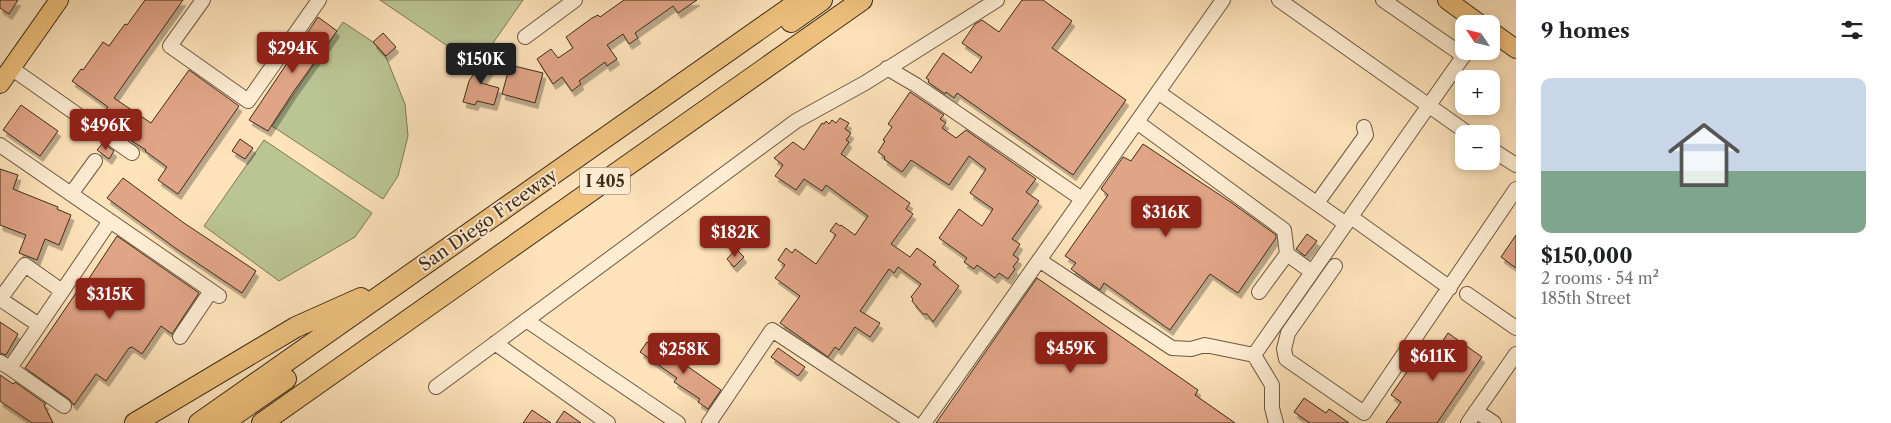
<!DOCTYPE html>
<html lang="en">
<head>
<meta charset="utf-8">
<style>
	body { margin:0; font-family:"Libre Caslon Text",serif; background:#f6f6f6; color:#202124; height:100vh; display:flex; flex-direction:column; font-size:19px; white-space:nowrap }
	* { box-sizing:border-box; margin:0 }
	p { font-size:16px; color:#757577 }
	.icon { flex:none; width:28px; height:28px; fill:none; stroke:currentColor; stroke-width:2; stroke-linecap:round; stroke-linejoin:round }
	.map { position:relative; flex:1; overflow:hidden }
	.details { display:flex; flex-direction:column; background:#fff; width:375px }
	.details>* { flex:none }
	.needle { width:32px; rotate:305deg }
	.tools { position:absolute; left:1455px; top:15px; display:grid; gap:10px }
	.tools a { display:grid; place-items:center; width:45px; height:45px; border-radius:10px; background:#fff; box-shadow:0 2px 8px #0003; font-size:25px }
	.price { position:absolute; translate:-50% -42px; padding:0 11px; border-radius:5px; background:#8f2418; color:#fff; font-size:16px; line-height:32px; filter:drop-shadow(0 1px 2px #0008) }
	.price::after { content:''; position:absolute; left:50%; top:30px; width:15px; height:11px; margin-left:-8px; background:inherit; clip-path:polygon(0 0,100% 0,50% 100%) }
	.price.on { background:#222; color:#fff }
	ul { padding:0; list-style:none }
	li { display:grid; align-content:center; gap:10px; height:265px; padding:0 25px }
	li span { display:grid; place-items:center; height:155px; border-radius:10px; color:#555 }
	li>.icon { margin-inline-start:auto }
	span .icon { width:90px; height:90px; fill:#fffc; stroke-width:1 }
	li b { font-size:21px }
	h2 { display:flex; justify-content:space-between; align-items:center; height:60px; padding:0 25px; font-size:21px }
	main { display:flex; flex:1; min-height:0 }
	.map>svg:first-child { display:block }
</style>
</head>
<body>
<main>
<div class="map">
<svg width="1516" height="423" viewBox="0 0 1516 423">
	<defs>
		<filter id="shadow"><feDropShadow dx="3" dy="5.5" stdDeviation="0" flood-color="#0004"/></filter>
	</defs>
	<rect width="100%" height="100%" fill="#fee3bb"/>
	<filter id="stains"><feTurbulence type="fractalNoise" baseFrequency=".004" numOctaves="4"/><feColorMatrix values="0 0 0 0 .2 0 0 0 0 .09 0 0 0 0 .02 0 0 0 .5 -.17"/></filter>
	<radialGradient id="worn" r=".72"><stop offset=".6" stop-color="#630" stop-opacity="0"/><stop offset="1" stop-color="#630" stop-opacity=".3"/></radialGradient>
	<path fill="#bbc594" stroke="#7c7858" d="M380 0H523L477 66Z
		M343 22 373 42 386 57 405 104 408 136 398 176 383 199 272 126Z
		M264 140 372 213 355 237 279 281 204 226Z"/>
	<path fill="#e0a487" stroke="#3d2b1b" filter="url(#shadow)" d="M0 0H18L9 14 0 8Z
		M145 0H183L114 98 151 123 189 70 239 106 178 194 158 180 167 167 145 151 146 150 113 129 114 127 100 118 108 107 72 81 81 69 83 70 103 42 109 46 125 24 127 25Z
		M624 0H697L678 13 673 6 635 33 638 38 629 44 623 34 607 45 617 59 607 66 605 62 579 81 581 84 572 91 562 77 553 84 537 59 551 49 558 58 573 48 566 37 592 18 598 15 600 17Z
		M1022 0H1043L1072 21 1052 48 1126 100 1073 175 957 93 954 98 946 92 945 94 928 82 929 80 926 78 943 53 971 73 982 57 962 43 975 24 982 20 999 32Z
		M318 17 337 31 294 91 268 131 249 120Z
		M383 33 396 47 386 56 373 42Z
		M487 54 496 61 481 83 499 88 494 105 477 101 475 105 463 102 469 81Z
		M510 65 543 73 535 103 502 94Z
		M910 92 944 115 940 119 946 123 942 128 956 138 966 130 1036 179 1026 192 1039 201 1012 239 1020 244 1013 255 1019 259 1013 267 1015 269 1008 279 999 273 995 278 977 265 974 269 964 262 967 258 939 238 959 209 982 226 993 209 970 193 986 169 969 156 949 185 911 160 902 172 884 159 885 157 878 152 885 141 883 140 892 127 888 124Z
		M21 105 58 131 40 156 3 130Z
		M840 118 849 123 845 129 851 133 846 140 849 142 841 154 910 203 906 209 913 214 891 244 910 257 917 248 936 262 933 265 959 286 933 322 927 314H923L912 301 913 299 911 297 921 284 898 267 894 273 889 269 860 311 880 323 870 337 855 327 839 350 835 347 828 357 780 323 800 296 775 278 785 265 778 260 786 248 792 253 795 249 816 264 836 235 830 231 836 223 840 226 841 225 855 235 868 216 826 185 822 191 804 179 796 190 775 176 783 165 774 158 793 142 804 150 822 123 824 124 826 121 829 124 832 120 836 123Z
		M240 139 253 148 245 159 232 151Z
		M103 143 114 151 109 159 97 150Z
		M1143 144 1232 203 1276 235V238L1238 293 1210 274 1170 330 1104 283 1100 290 1093 285 1071 269 1076 263 1065 256 1108 195 1101 189 1123 157 1131 161Z
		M0 169 18 175 13 189 58 207 57 209 71 215 59 245 45 239 37 260 19 253 26 235 0 225Z
		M123 178 184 223 256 271 242 293 178 250 107 198Z
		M1307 234 1317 241 1305 256 1296 249Z
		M1516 235V268L1501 257Z
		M117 236 199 293 172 334 161 326 142 354 132 347 129 348 106 381 96 374 74 405 69 399 25 368 76 293 82 284 84 286Z
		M736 249 744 257 734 267 727 259Z
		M1037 278 1198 390 1195 395 1235 423H936Z
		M0 322 18 334 6 355 0 353Z
		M1448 333 1482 357 1437 423H1386L1401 402 1391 395 1424 347 1434 354Z
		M647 342 661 352 663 349 721 390 708 409 698 402 700 399 674 382 677 378 640 352Z
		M778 348 805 367 798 376 771 357Z
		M0 375 13 384 15 382 46 404 44 405 53 423H32L0 401Z
		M1304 398 1326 413 1329 409 1349 423H1310L1294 412Z
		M532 410 551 423H523Z
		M564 411 581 423H556Z"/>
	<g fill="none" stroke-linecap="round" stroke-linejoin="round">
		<defs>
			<path id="minor" d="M203 0 170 46 248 101 319 0
				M1279 0 1469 134
				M1383 0 1464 56
				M525 37 575 0
				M11 68 132 153
				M887 68 916 85 1082 199
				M1158 92 1346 224
				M1137 122 1284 230 1287 254
				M0 145 219 296
				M1491 149 1516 165
				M71 194 95 161
				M1317 203 1366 135 1364 127
				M1351 217 1450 288
				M1039 260 1172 348 1191 349 1205 345 1254 355 1272 385V408L1276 423
				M1335 266 1288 333 1284 349 1286 359 1364 413 1516 189
				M1259 292 1287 254 1312 272
				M1467 294 1516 328
				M526 320 678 423
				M39 325 0 299 25 265 62 291
				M180 337 211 291
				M495 343 608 423
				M1254 355 1467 51
				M0 362 10 368 110 221
				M10 368 64 406
				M436 387 796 121 865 83 997 0
				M1476 411 1494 423
				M709 423 772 330 913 423
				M924 423 1223 0
				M1468 423 1516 354"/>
			<path id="major" d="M1447 0 1480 24
				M1491 31 1516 49
				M0 84 59 0"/>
			<path id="highway" d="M791 22 822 0
				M135 423 296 327 361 298
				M199 423 801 0
				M223 423 286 379
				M262 423 862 0"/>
		</defs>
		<use href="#minor" stroke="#6d5943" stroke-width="16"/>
		<use href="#major" stroke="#3d2b1b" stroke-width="20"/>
		<use href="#highway" stroke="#3d2b1b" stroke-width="22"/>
		<use href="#minor" stroke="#feedd3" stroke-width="14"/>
		<use href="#major" stroke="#efc27e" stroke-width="18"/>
		<use href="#highway" stroke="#efc27e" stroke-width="20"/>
	</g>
	<g text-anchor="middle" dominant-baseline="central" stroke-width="4" stroke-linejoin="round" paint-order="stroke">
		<rect fill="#feedd3" stroke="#776552" stroke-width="1" x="580" y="167.5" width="50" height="27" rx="4"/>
		<g font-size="16" font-weight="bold" fill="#3d2b1b">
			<text x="605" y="181">I 405</text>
		</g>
		<g font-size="18" fill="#3d2b1b" stroke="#feedd3">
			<text transform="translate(488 220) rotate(-35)">San Diego Freeway</text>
		</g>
	</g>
	<rect width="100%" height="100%" filter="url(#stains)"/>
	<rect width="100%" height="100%" fill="url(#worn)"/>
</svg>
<div class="tools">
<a><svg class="needle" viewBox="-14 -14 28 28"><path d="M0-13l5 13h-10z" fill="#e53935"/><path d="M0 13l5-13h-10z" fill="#757577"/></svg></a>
<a>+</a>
<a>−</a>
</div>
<b class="price" style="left:293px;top:74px">$294K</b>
<b class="price on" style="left:481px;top:85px">$150K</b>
<b class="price" style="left:106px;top:151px">$496K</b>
<b class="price" style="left:1166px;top:238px">$316K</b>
<b class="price" style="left:735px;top:258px">$182K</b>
<b class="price" style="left:110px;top:320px">$315K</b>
<b class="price" style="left:1071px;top:374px">$459K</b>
<b class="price" style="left:684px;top:375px">$258K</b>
<b class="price" style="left:1433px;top:382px">$611K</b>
</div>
<section class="details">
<h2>9 homes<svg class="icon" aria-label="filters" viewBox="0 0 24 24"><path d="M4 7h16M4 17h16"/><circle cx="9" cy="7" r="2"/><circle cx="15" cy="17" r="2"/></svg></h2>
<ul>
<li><span style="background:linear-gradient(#c9d6e8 60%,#7fa58c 0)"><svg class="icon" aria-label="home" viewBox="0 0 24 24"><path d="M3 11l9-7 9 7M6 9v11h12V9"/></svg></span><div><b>$150,000</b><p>2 rooms · 54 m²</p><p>185th Street</p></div></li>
</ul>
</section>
</main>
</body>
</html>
